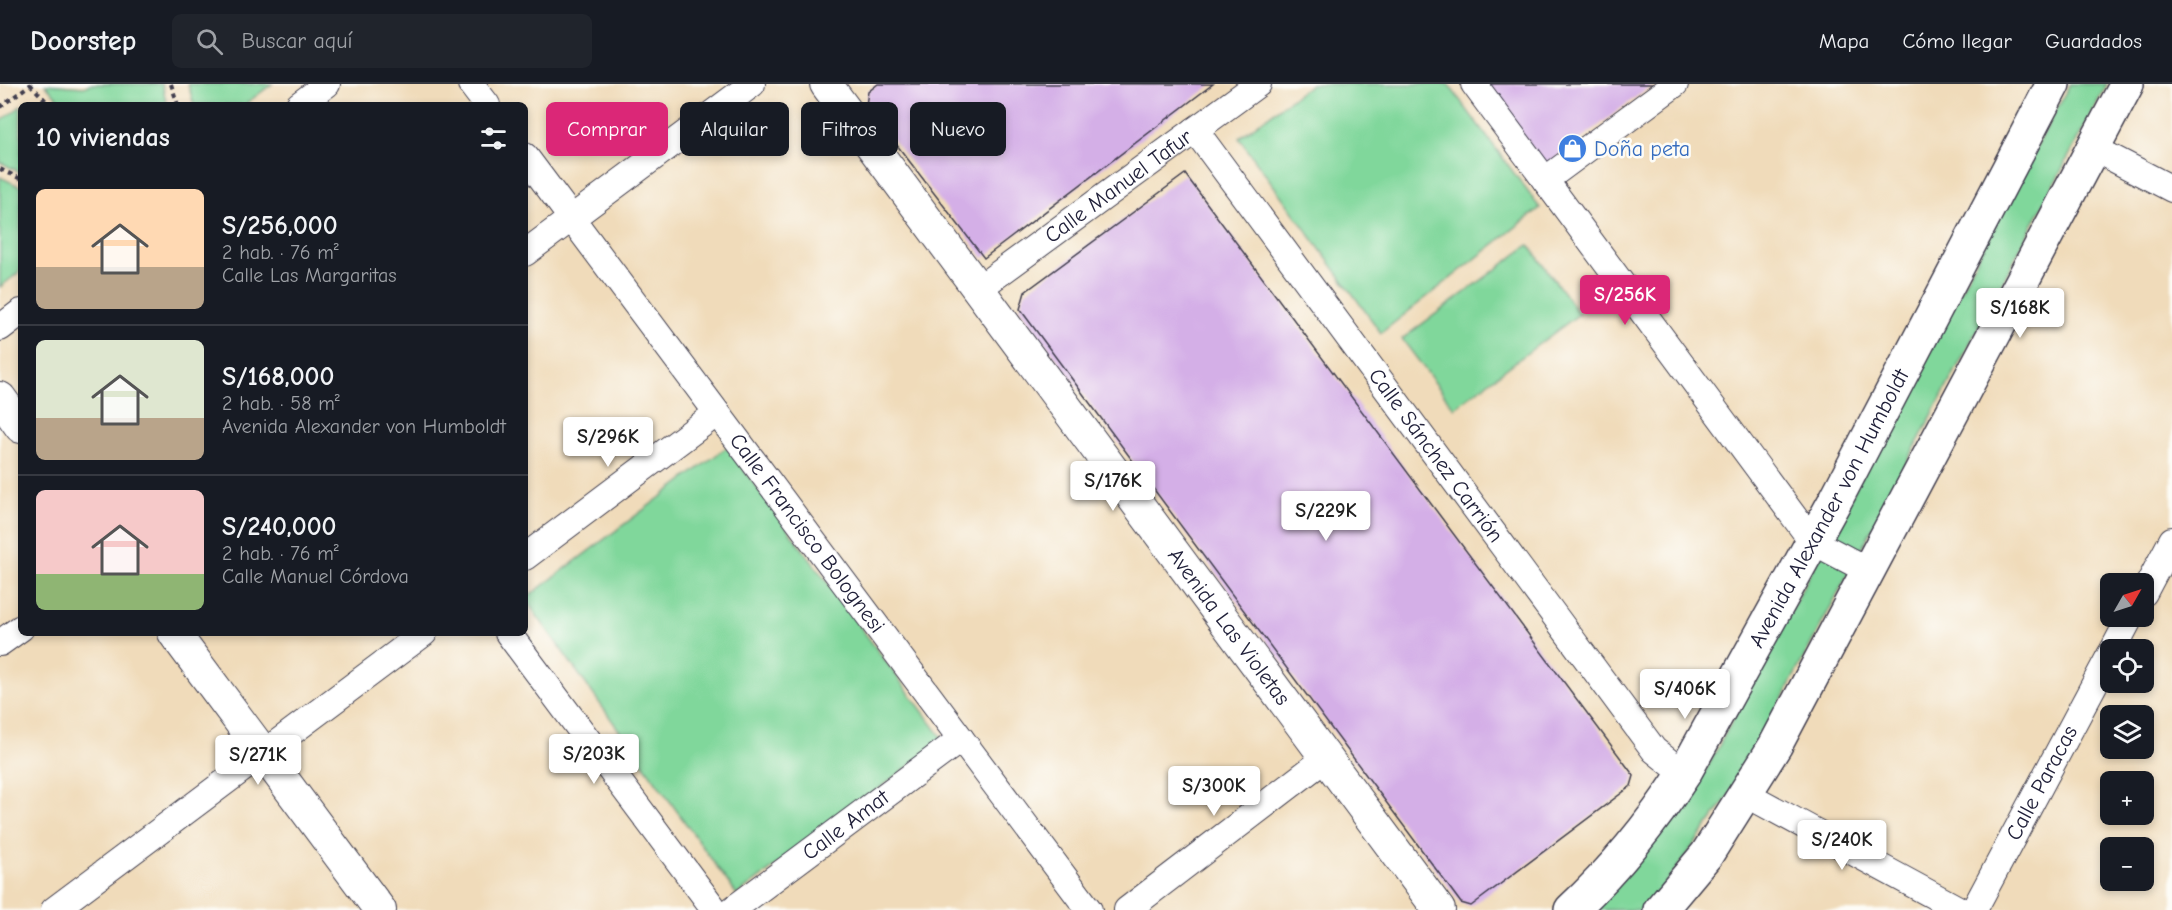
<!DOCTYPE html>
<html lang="es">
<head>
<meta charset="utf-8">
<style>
	body { margin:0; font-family:"Comic Neue",sans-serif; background:#20242c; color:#f1f3f6; height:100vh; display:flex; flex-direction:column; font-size:22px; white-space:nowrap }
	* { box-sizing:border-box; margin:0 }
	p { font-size:20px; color:#9ea1a6 }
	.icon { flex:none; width:33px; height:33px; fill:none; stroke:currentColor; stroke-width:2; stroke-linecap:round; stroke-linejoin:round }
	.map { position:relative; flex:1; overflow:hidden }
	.details { position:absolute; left:18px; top:18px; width:510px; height:534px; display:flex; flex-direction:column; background:#171b24; border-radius:9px; box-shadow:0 3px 9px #0003 }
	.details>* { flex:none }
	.guide { position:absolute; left:546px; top:18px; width:570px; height:54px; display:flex; gap:12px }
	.needle { width:39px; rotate:51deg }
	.tools { position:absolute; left:2100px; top:489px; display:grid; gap:12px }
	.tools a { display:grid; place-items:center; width:54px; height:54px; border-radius:9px; background:#171b24; box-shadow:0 3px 9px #0003; font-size:30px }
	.price { position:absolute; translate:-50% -51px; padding:0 14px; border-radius:6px; background:#fff; color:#222; font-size:20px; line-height:39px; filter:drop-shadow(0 2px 3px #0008) }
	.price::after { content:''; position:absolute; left:50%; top:36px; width:18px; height:14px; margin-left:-9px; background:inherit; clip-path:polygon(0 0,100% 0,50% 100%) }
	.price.current { background:#db2777; color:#fff }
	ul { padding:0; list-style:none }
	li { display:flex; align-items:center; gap:18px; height:150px; padding:0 18px }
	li+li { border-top:2px solid #363941 }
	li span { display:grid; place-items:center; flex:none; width:168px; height:120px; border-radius:9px; color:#555 }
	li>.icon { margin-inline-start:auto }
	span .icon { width:72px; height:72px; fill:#fffc; stroke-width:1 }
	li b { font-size:26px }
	h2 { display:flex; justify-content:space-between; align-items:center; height:72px; padding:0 18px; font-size:26px }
	.tag { padding:0 21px; border-radius:9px; background:#171b24; box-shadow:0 3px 9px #0003; font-size:21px; line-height:54px }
	.tag.current { background:#db2777; color:#fff }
	header { display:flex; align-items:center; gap:36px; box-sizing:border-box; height:84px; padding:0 30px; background:#171b24; border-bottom:2px solid #363941 }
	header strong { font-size:28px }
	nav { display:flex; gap:33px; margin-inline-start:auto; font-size:21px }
	.search { width:420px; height:54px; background:#20242c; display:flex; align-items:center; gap:15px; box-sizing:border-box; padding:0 21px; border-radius:9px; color:#9ea1a6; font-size:22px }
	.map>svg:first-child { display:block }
</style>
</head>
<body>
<header>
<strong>Doorstep</strong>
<div class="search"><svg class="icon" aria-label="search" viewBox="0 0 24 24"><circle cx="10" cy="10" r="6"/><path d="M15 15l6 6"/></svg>Buscar aquí</div>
<nav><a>Mapa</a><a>Cómo llegar</a><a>Guardados</a></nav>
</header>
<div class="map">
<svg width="2172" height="826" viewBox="0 0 2172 826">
	<rect width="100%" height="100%" fill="#fdfcf7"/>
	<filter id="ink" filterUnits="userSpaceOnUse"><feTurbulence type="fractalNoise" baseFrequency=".0167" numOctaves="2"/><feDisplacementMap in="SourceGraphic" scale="12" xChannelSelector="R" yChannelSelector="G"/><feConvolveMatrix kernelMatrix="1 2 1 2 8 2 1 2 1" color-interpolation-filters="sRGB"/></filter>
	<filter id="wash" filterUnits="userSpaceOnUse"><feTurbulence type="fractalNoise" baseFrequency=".008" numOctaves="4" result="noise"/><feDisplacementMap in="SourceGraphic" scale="24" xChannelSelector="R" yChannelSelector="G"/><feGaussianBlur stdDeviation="1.35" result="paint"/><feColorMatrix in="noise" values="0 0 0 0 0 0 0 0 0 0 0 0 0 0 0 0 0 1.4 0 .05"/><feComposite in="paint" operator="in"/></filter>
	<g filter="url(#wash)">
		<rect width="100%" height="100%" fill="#f0dbba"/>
		<path fill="#80d79b" stroke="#517c6b" stroke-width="1.5" d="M45 0 84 3 90 0H162L167 21H64Z
			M188 0H272L244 21H194Z
			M1311 0H1448L1540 124 1381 249 1239 54Z
			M2070 0H2107L1736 702 1683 776 1644 826H1592L1643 773 1706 686Z
			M21 22V89L0 78V38Z
			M0 93 21 103V183L18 189 0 203Z
			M1529 161 1579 230 1454 324 1402 255Z
			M727 363 944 656 737 811 525 515Z"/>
		<g id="blocks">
			<path fill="#d4afe7" d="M878 0H1213L984 174 866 21 868 8Z
				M1484 0H1653L1552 77 1543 79Z
				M1185 90 1634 692 1631 702 1471 822 1461 819 1020 225 1025 208Z"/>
		</g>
	</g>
	<g filter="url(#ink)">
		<use href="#blocks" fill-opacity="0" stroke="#413e4e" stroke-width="1.5"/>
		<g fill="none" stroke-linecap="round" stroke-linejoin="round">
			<defs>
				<g id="minor">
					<path d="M471 0 487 21"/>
					<path d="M1474 0 1812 457 1867 486"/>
					<path d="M299 21 327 0"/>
					<path id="s1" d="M1195 46 1654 666 1684 690"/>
					<path d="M2093 64 2172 105"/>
					<path id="s2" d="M525 72 1089 826"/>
					<path d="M1545 96 1675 0"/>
					<path d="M525 169 752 0"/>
					<path id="s3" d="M978 205 1258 0"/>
					<path d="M0 244 21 228"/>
					<path d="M525 473 717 329"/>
					<path d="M2144 509 2172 456"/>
					<path d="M508 549 715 826"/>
					<path d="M0 559 21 544"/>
					<path d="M2113 566 2131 532"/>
					<path d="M1746 710 1960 826"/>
					<path d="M54 826 424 549"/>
					<path id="s4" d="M732 826 961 655"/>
					<path d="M1127 826 1326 674"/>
					<path id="s5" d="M1974 826 2110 571"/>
				</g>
				<g id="tertiary">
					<path id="s6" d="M826 0 1439 826"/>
					<path d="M0 314 21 343"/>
					<path d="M174 549 380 826"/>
				</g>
				<g id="secondary">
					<path id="s7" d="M1571 826C1614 786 1652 739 1684 690L1836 415 2053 0"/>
					<path d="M1660 826 1707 770 1775 662 2127 0"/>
				</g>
			</defs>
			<use href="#minor" stroke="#413e4e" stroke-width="28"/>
			<use href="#tertiary" stroke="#413e4e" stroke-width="34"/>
			<use href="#secondary" stroke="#413e4e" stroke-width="36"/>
			<path stroke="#413e4e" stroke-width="4" stroke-dasharray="4.5 4.5" stroke-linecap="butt" d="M30 0 50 21
				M171 0 178 21
				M0 23 31 0
				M0 85 21 95"/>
			<use href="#minor" stroke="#fff" stroke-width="26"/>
			<use href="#tertiary" stroke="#fff" stroke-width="32"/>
			<use href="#secondary" stroke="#fff" stroke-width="33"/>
		</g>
	</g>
	<defs>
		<symbol id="shop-disc" viewBox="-11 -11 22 22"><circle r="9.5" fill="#3f7fe0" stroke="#fdfcf7"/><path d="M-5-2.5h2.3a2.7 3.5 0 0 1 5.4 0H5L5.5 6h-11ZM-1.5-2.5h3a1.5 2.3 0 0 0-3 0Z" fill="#fff"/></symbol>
	</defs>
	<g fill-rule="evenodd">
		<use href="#shop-disc" x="1556" y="48" width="33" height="33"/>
	</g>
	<g text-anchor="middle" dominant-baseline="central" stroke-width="5" stroke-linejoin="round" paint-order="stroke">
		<g font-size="22" fill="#366cbe" stroke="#fdfcf7" text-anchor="start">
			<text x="1594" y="65">Doña peta</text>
		</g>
		<g font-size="22" fill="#22223b" stroke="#fdfcf7">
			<text stroke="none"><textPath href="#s3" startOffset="174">Calle Manuel Tafur</textPath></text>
			<text stroke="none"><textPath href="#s1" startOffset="405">Calle Sánchez Carrión</textPath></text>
			<text stroke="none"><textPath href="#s7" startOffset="480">Avenida Alexander von Humboldt</textPath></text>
			<text stroke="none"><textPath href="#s2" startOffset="471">Calle Francisco Bolognesi</textPath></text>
			<text stroke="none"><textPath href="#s6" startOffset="676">Avenida Las Violetas</textPath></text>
			<text stroke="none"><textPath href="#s5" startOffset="144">Calle Paracas</textPath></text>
			<text stroke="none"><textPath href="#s4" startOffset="142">Calle Amat</textPath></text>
		</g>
	</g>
</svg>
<div class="tools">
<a><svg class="needle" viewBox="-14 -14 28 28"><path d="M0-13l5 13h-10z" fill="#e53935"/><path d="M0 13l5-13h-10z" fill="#9ea1a6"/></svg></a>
<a><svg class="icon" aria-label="locate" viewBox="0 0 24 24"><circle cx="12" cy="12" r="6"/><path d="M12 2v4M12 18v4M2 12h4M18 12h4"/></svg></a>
<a><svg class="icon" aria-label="layers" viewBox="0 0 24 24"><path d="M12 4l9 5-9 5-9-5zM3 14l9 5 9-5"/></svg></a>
<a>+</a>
<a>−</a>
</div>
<b class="price current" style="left:1625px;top:242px">S/256K</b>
<b class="price" style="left:2020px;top:255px">S/168K</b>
<b class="price" style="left:608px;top:384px">S/296K</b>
<b class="price" style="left:1113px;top:428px">S/176K</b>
<b class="price" style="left:1326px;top:458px">S/229K</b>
<b class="price" style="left:1685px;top:636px">S/406K</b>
<b class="price" style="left:594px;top:701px">S/203K</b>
<b class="price" style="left:258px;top:702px">S/271K</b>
<b class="price" style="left:1214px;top:733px">S/300K</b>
<b class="price" style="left:1842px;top:787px">S/240K</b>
<div class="guide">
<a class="tag current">Comprar</a>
<a class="tag">Alquilar</a>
<a class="tag">Filtros</a>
<a class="tag">Nuevo</a>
</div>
<section class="details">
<h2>10 viviendas<svg class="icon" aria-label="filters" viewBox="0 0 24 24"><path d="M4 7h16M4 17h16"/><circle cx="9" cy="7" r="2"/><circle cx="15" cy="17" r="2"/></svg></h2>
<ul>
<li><span style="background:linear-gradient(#ffd9b3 65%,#b9a48a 0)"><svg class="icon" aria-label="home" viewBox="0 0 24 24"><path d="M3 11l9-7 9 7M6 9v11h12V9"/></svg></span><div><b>S/256,000</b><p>2 hab. · 76 m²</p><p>Calle Las Margaritas</p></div></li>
<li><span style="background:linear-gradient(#dfe7d0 65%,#b9a48a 0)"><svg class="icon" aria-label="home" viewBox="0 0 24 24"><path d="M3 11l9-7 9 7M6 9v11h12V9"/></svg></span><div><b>S/168,000</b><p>2 hab. · 58 m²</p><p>Avenida Alexander von Humboldt</p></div></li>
<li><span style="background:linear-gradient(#f6c9c9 70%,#8fb573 0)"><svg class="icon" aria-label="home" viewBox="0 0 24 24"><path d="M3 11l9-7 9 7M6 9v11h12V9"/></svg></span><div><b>S/240,000</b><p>2 hab. · 76 m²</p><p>Calle Manuel Córdova</p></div></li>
</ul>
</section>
</div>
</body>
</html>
